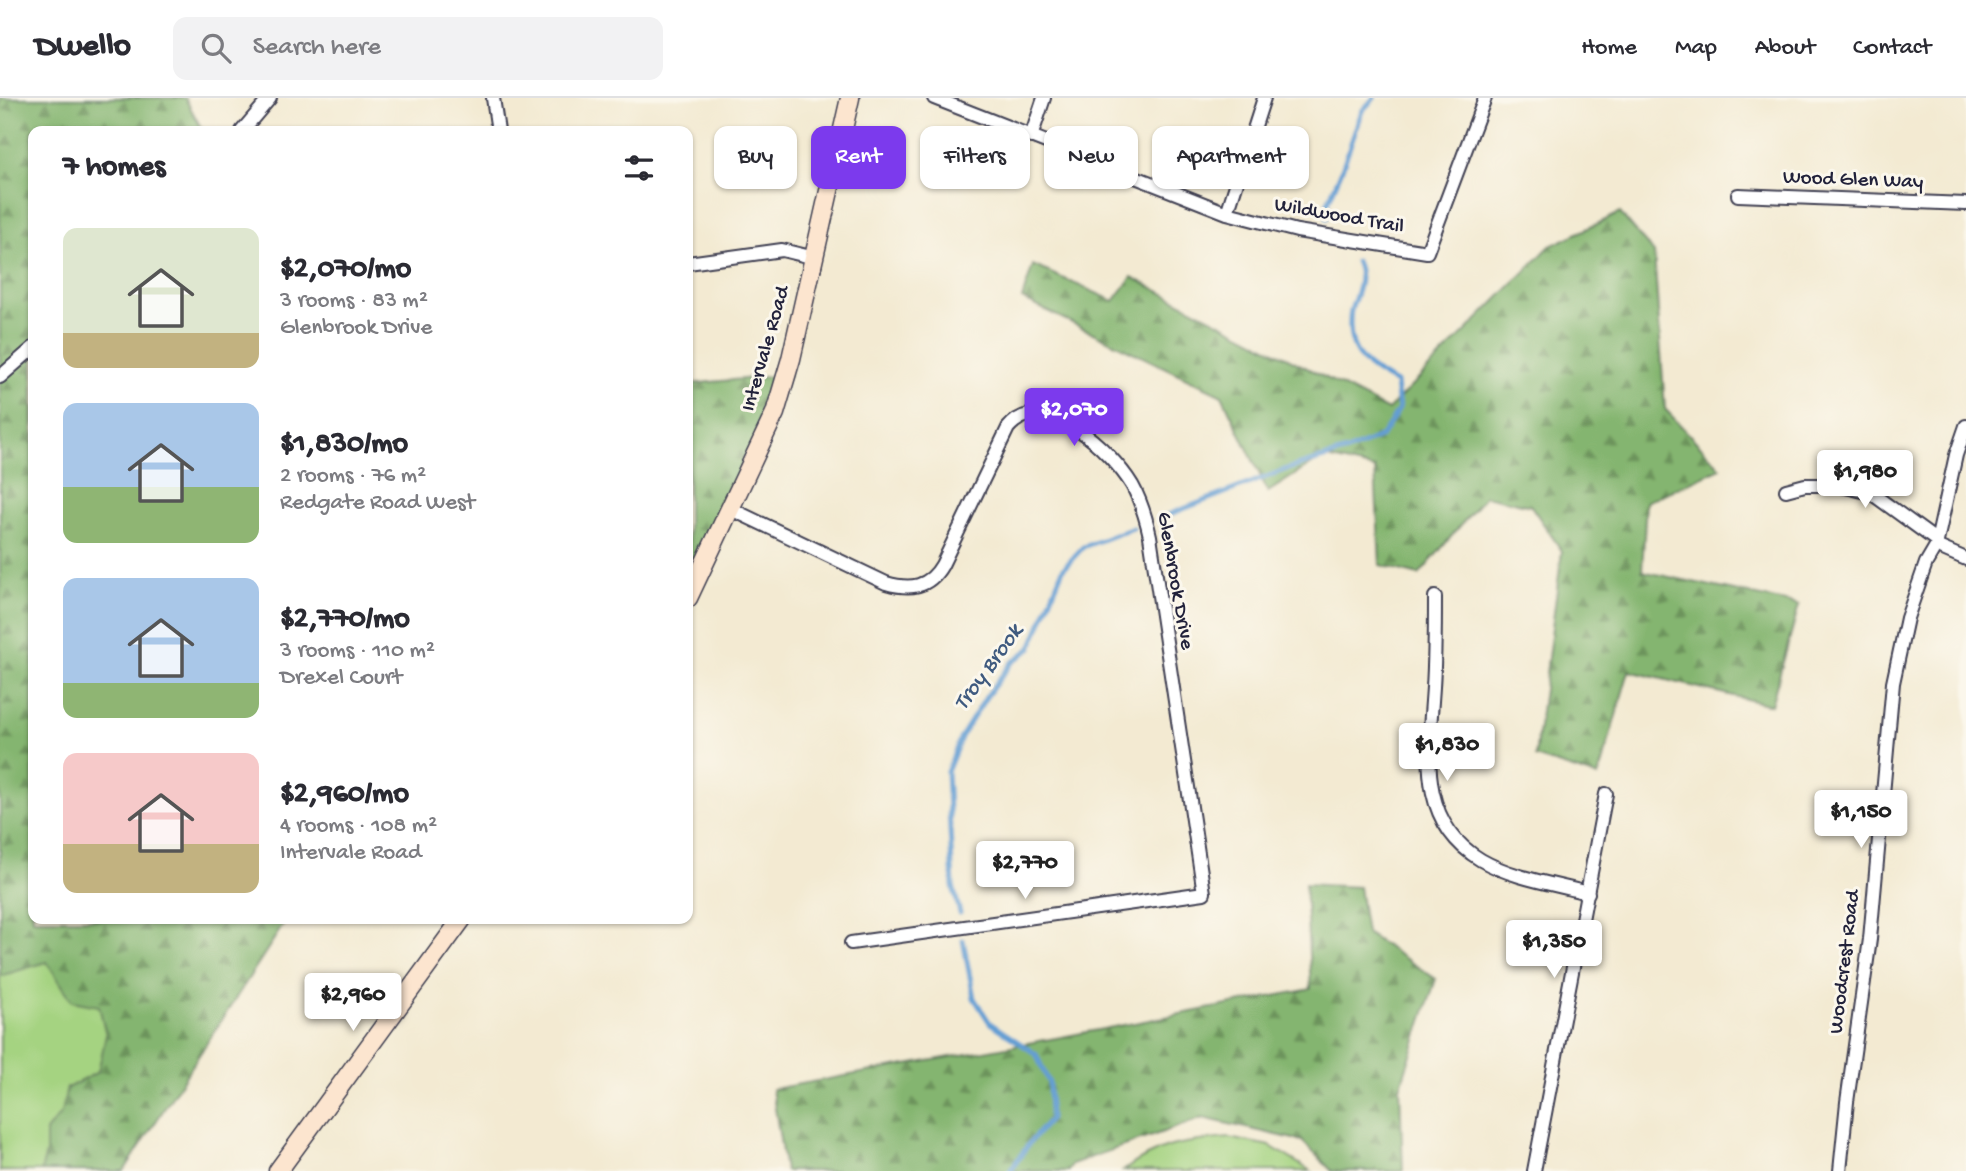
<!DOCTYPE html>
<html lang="en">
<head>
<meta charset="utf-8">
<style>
	body { margin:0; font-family:"Gochi Hand",sans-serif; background:#f2f2f3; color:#2b2b33; height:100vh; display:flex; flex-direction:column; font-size:26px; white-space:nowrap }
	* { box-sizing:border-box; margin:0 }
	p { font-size:23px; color:#7c7c81 }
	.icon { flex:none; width:38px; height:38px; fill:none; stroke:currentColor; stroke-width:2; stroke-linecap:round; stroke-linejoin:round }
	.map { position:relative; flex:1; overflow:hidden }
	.sheet { position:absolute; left:28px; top:28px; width:665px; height:798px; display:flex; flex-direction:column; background:#fff; border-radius:14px; box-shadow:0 2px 5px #0004 }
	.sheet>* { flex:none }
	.hud { position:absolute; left:714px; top:28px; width:665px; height:63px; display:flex; gap:14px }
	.price { position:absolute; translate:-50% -60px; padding:0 16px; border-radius:7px; background:#fff; color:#222; font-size:23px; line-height:46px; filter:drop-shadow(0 2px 4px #0008) }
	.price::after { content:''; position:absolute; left:50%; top:42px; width:21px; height:16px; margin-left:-10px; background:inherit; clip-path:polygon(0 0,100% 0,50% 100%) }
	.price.active { background:#7c3aed; color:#fff }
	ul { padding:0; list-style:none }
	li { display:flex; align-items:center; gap:21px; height:175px; padding:0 35px }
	li span { display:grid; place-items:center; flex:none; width:196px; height:140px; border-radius:14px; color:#555 }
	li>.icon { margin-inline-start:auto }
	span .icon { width:84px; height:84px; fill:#fffc; stroke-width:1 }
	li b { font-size:30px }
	h2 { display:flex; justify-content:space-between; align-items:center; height:84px; padding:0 35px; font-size:30px }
	.pill { padding:0 24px; border-radius:14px; background:#fff; box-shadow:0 2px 5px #0004; font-size:24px; line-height:63px }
	.pill.active { background:#7c3aed; color:#fff }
	header { display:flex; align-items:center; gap:42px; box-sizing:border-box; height:98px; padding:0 35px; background:#fff; border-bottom:2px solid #e1e1e2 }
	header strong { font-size:33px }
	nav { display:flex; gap:38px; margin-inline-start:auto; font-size:24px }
	.search { width:490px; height:63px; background:#f2f2f3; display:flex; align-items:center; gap:18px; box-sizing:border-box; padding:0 24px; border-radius:14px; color:#7c7c81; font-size:26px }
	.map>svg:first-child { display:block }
</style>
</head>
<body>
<header>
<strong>Dwello</strong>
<div class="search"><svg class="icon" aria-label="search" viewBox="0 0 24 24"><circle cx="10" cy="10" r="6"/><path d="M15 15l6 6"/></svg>Search here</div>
<nav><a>Home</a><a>Map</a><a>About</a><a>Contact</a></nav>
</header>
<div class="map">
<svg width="1966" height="1073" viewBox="0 0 1966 1073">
	<defs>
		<pattern id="forest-firs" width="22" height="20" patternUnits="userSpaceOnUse" patternTransform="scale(1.75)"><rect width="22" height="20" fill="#84b56f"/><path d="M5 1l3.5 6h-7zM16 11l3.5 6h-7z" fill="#6c935c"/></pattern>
	</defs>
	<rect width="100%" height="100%" fill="#fbf7ec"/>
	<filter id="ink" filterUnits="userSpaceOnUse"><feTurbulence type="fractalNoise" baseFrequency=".0143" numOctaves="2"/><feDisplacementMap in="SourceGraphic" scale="14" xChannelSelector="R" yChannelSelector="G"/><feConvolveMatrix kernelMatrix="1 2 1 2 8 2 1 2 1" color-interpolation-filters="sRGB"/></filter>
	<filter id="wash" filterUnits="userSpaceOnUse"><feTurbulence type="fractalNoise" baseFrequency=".00686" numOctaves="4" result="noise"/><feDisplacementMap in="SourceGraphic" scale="28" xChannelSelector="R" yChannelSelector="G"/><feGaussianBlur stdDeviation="1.57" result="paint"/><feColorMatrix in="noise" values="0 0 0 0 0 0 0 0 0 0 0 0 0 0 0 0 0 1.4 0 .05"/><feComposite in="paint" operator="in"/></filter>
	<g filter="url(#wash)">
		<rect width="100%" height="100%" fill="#f3ead2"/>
		<path fill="url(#forest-firs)" stroke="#536c55" stroke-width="2" d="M0 0H185L203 33H33V821H287L124 1073H0Z
			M1620 115 1654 155 1665 311 1721 370 1646 404 1642 473 1799 507 1771 607 1629 573 1598 679 1535 659 1562 453 1531 408 1485 398 1419 477 1380 467 1375 371 1323 359 1268 394 1222 297 1022 201 1033 167 1114 203 1132 179 1388 312 1550 148Z
			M789 277 688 472V286Z
			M1305 786 1359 789 1366 835 1436 881 1400 990 1403 1073H1332L1302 1043 1203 1020 1072 1066 1068 1073H785L772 991 1056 940 1311 891Z"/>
		<path fill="#a5d381" stroke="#647a5e" stroke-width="2" d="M47 864 72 903 99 908 106 937 98 974 67 990 61 1015 46 1033V1055L41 1073H0V878Z
			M1229 1040 1270 1048 1311 1073H1123C1161 1045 1184 1044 1229 1040Z"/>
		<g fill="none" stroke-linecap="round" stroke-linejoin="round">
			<path stroke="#639ed3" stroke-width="5" d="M1327 120 1328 104 1341 74 1362 13 1374 0
				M1160 420 1287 371 1347 353 1382 338 1399 311 1396 285C1369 271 1349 259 1350 225 1350 220 1350 215 1352 209 1358 192 1364 181 1356 163
				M960 815 953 788 947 674 961 639 986 599 1011 565 1031 550 1063 471 1083 449 1133 430
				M963 842 974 900 990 925 1036 956 1049 985 1050 1021 1030 1044 1010 1073"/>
		</g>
	</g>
	<g filter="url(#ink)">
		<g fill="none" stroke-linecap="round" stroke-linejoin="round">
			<defs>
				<path id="street" d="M493 0 498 33
					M934 0 1227 115 1297 133 1427 154 1485 0
					M242 33 270 0
					M1031 39 1044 0
					M1738 97 1966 106
					M1227 115 1264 0
					M688 165 782 152 815 160
					M0 279 33 250
					M1786 392 1805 387H1837L1871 395 1937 443
					M731 411 886 485C910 492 929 490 942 467L1008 330C1044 287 1112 354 1132 387 1141 403 1146 420 1150 438L1204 795 851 845
					M1936 448 1966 461
					M1435 499C1435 529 1435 559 1433 589 1429 653 1416 723 1481 762 1512 780 1554 786 1588 795
					M1534 1073 1606 696
					M1840 1073 1847 1004 1870 841 1893 585 1907 520 1926 465 1936 448 1956 357 1966 328"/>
				<path id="secondary" d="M688 500 775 315 791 261 850 0
					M278 1073 462 821"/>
			</defs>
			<use href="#street" stroke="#414052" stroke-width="16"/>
			<use href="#secondary" stroke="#414052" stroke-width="21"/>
			<use href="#street" stroke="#fff" stroke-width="12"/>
			<use href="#secondary" stroke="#fce5cf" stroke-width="18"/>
		</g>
	</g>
	<g text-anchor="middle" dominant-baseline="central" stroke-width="6" stroke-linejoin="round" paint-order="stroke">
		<g font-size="21" fill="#22223b" stroke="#fbf7ec">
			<text transform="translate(1853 83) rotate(2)">Wood Glen Way</text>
			<text transform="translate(1339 119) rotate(10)">Wildwood Trail</text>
			<text transform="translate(767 251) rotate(-74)">Intervale Road</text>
			<text transform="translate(1174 483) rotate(80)">Glenbrook Drive</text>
			<text transform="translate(1846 864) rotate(-83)">Woodcrest Road</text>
		</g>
		<g font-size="23" font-style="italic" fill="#3f5a7f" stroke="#fbf7ec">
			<text transform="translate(989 570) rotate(-54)">Troy Brook</text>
		</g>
	</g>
</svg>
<b class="price active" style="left:1074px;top:350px">$2,070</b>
<b class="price" style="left:1865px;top:412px">$1,980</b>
<b class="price" style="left:1447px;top:685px">$1,830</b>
<b class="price" style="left:1861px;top:752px">$1,150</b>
<b class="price" style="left:1025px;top:803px">$2,770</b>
<b class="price" style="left:1554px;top:882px">$1,350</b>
<b class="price" style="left:353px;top:935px">$2,960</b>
<div class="hud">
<a class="pill">Buy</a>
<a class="pill active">Rent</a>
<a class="pill">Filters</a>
<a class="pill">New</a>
<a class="pill">Apartment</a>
</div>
<section class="sheet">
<h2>7 homes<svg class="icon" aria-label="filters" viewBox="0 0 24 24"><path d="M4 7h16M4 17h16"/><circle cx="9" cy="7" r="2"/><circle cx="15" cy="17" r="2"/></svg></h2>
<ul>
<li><span style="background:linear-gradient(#dfe7d0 75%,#c2b280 0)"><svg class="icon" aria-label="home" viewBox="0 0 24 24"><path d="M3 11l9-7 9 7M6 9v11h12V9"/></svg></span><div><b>$2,070/mo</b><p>3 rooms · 83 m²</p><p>Glenbrook Drive</p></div></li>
<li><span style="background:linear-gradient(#a9c7e8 60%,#8fb573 0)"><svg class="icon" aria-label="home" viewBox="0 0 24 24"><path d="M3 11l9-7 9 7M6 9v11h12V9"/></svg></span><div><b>$1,830/mo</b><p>2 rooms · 76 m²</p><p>Redgate Road West</p></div></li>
<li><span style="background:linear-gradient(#a9c7e8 75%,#8fb573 0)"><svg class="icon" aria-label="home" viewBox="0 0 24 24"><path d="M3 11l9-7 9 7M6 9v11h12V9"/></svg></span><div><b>$2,770/mo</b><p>3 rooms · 110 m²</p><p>Drexel Court</p></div></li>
<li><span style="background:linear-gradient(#f6c9c9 65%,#c2b280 0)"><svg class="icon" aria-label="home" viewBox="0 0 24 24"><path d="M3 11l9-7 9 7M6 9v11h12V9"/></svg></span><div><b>$2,960/mo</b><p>4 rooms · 108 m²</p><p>Intervale Road</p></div></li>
</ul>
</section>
</div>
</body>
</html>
